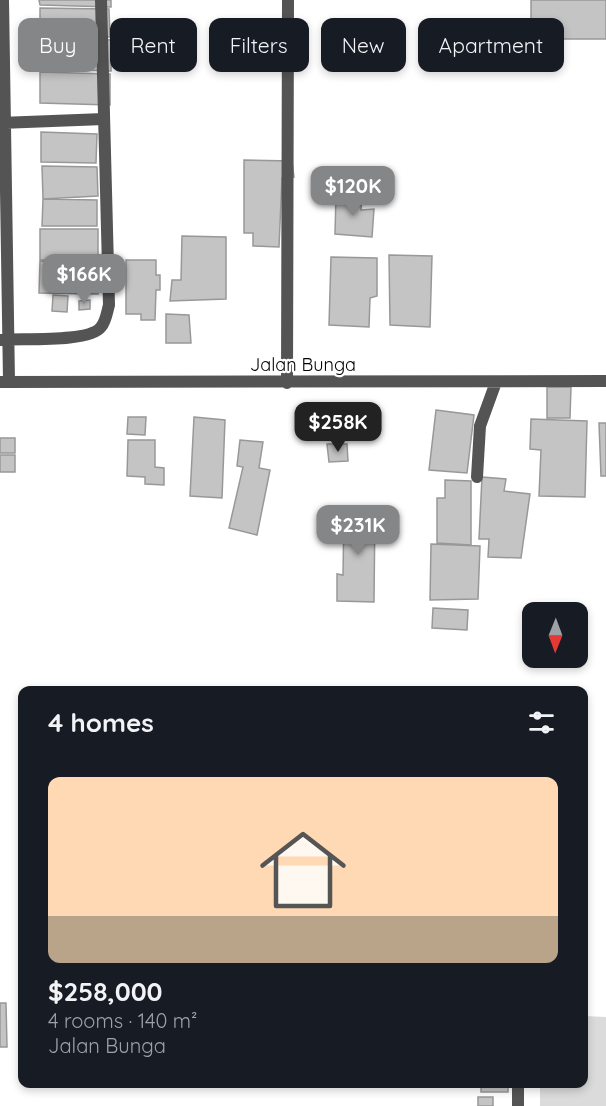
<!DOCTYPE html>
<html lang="en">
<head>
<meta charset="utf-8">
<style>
	body { margin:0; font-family:Quicksand,sans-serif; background:#20242c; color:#f1f3f6; height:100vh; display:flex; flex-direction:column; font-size:22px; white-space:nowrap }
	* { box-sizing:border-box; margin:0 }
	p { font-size:20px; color:#9ea1a6 }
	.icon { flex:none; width:33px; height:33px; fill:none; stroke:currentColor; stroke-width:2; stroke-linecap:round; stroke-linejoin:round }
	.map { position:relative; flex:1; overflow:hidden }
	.drawer { position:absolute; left:18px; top:686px; width:570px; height:402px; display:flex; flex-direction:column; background:#171b24; border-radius:12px; box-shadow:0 3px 9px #0003 }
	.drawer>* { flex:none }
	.guide { position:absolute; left:18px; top:18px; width:570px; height:54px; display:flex; gap:12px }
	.needle { width:39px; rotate:181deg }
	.controls { position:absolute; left:522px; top:602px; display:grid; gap:12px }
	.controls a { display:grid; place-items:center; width:66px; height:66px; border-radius:12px; background:#171b24; box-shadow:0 3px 9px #0003; font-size:30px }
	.price { position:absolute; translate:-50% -51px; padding:0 14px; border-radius:12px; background:#858687; color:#fff; font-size:20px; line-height:39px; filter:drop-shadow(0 2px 3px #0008) }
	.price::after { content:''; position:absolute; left:50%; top:36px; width:18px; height:14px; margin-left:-9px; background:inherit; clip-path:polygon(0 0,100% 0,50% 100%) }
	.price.current { background:#222; color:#fff }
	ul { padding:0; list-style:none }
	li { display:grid; align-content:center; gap:12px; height:318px; padding:0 30px }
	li+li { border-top:2px solid #363941 }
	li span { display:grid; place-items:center; height:186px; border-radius:12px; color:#555 }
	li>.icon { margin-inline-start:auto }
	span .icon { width:108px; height:108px; fill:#fffc; stroke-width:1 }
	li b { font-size:26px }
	h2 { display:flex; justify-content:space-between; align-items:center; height:72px; padding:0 30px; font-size:26px }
	.tag { padding:0 21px; border-radius:12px; background:#171b24; box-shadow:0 3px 9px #0003; font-size:21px; line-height:54px }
	.tag.current { background:#858687; color:#fff }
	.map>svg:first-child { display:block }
</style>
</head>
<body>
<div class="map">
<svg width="606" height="1106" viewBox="0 0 606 1106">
	<rect width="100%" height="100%" fill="#fff"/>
	<path fill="#dbdbdb" d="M584 1016 606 1017V1106H540V1083H584Z"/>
	<path fill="#c4c4c4" stroke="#989898" stroke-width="1.5" d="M39 0H111V7L40 5Z
		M531 0H606V39H531Z
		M40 8 109 9 110 37 40 36Z
		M38 38 112 40 111 71 41 69Z
		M40 72 110 74V105L40 103Z
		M41 132 97 134 96 163 41 162Z
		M244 160 292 161 294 177 282 178 279 247 253 246V233H244Z
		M42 166 97 167 98 196 43 199Z
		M336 194 362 195 361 210 374 209 372 237 335 234Z
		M43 199 97 200V226H42Z
		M40 229H98V260H40Z
		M182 236 226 237V299L170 301 172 280H181Z
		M389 255 432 256 430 327 390 325Z
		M331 257 377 258V296L370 298 369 327 329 325Z
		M126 260H156V275H160V290H156L155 320H141V314H126Z
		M40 261 98 262V294L39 293Z
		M53 295 68 296 67 312 52 311Z
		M90 300V309L79 310V301Z
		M166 314 189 315 191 343H166Z
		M547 387H571L570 418H547Z
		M436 410 474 415 467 473 429 470Z
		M128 417H146L145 435 127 434Z
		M194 417 225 420 222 498 190 496Z
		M531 419 587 421 585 497 539 496 541 450 530 449Z
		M599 423H606V476H601Z
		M0 438H15V453H0Z
		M128 440H155V467L164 468V485L145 484V477L127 476Z
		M240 440 263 442 259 468 270 470 257 535 229 528 243 467 237 466Z
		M327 444H347L348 461 329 462Z
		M0 455H15V472H0Z
		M482 477 506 479 504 491 530 494 521 558 488 557 489 539H479Z
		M445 480 471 481V545L437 543V498H445Z
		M344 507 375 508 374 602 337 601V574L343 575Z
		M431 544 480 546 478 599 430 600Z
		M433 608 468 610 467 630 432 628Z
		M0 1003H6L7 1047H0Z
		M481 1083H508V1092H481Z
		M478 1097H493V1106H478Z"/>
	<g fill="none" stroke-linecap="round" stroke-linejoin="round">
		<path stroke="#545454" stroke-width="12" d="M3 0 9 381
			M0 123 104 119
			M0 340C21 338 89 343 101 327 106 321 107 312 109 305L101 0
			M0 382 606 381
			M287 383 288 0
			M477 477 480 426 496 382
			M518 1106V1083"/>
	</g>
	<g text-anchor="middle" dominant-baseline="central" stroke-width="4.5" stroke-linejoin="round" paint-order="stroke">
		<g font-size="18" fill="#000" stroke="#fff">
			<text x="303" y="364">Jalan Bunga</text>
		</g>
	</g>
</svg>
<div class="controls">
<a><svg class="needle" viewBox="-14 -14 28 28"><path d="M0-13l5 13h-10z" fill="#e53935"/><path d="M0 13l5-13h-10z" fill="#9ea1a6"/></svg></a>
</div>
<b class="price" style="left:353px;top:217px">$120K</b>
<b class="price" style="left:84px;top:305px">$166K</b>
<b class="price current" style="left:338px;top:453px">$258K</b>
<b class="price" style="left:358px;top:556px">$231K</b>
<div class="guide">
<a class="tag current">Buy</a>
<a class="tag">Rent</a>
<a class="tag">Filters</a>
<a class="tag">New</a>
<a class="tag">Apartment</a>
</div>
<section class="drawer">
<h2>4 homes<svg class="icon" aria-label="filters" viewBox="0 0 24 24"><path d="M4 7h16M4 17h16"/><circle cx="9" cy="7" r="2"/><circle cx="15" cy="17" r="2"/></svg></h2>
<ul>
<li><span style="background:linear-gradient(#ffd9b3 75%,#b9a48a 0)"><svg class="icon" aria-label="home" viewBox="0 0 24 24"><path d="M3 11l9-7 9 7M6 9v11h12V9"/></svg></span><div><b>$258,000</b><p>4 rooms · 140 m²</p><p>Jalan Bunga</p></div></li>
</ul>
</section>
</div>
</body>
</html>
